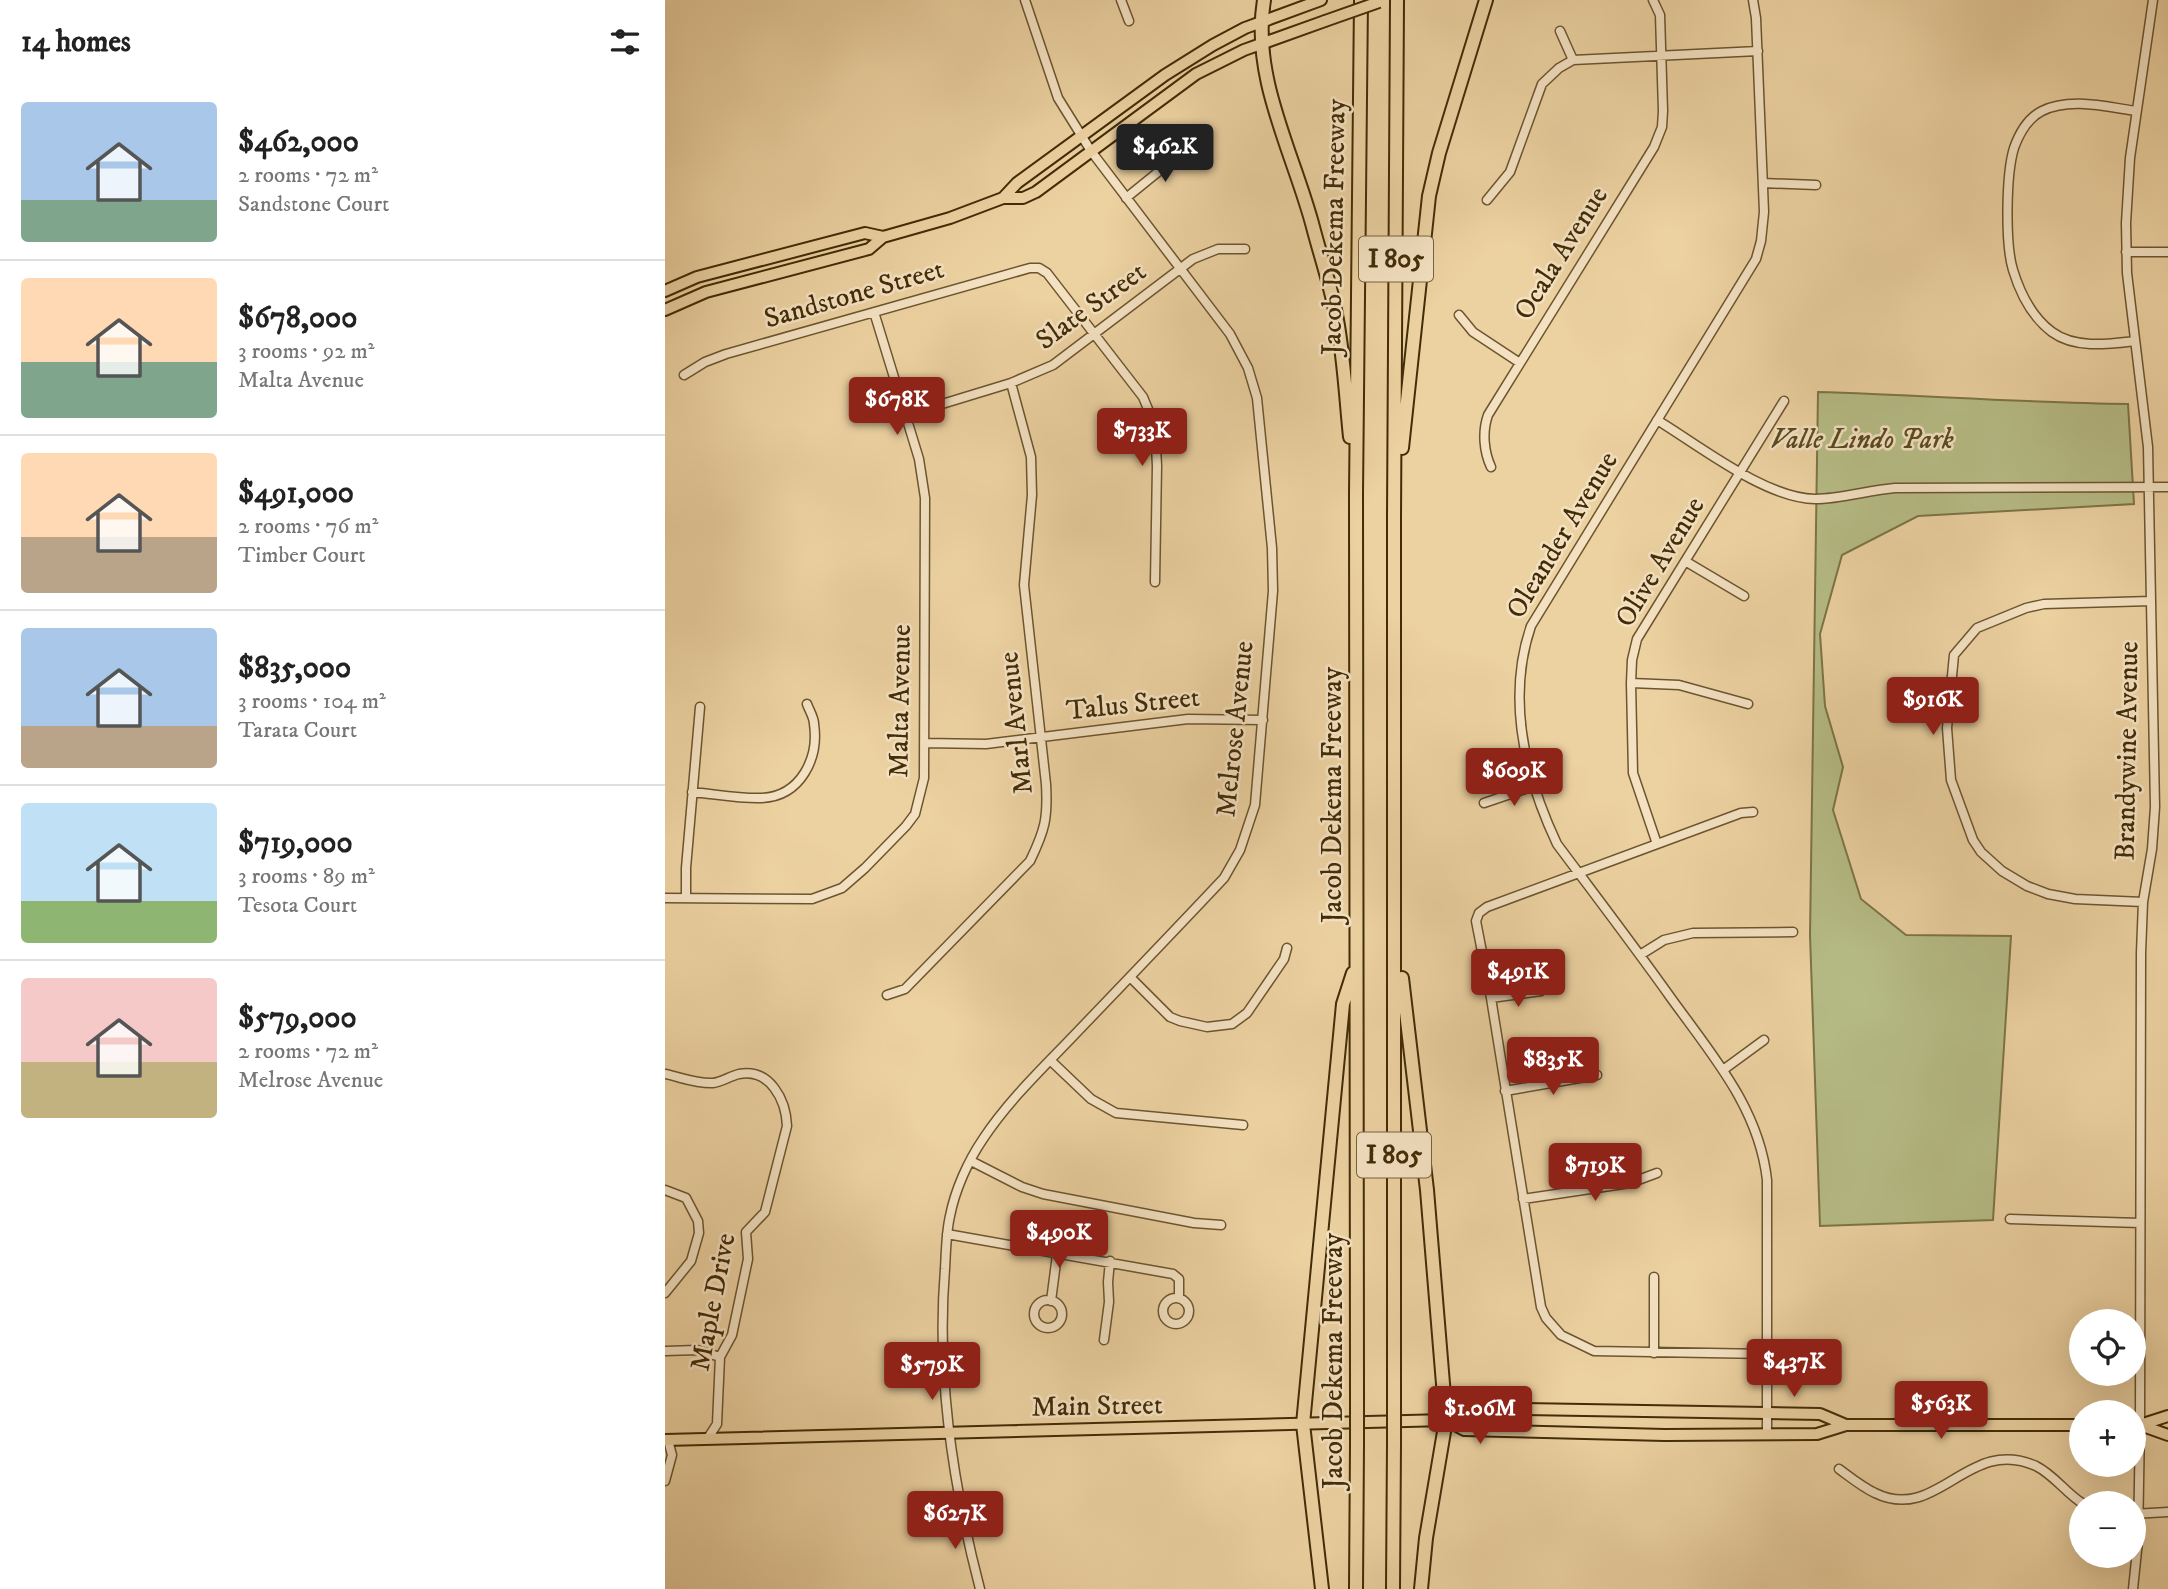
<!DOCTYPE html>
<html lang="en">
<head>
<meta charset="utf-8">
<style>
	body { margin:0; font-family:"IM FELL DW Pica",serif; background:#f6f6f6; color:#222; height:100vh; display:flex; flex-direction:column; font-size:26px; white-space:nowrap }
	* { box-sizing:border-box; margin:0 }
	p { font-size:23px; color:#767676 }
	.icon { flex:none; width:38px; height:38px; fill:none; stroke:currentColor; stroke-width:2; stroke-linecap:round; stroke-linejoin:round }
	.map { position:relative; flex:1; overflow:hidden }
	.drawer { display:flex; flex-direction:column; background:#fff; width:665px }
	.drawer>* { flex:none }
	.tools { position:absolute; left:1404px; top:1309px; display:grid; gap:14px }
	.tools a { display:grid; place-items:center; width:77px; height:77px; border-radius:50%; background:#fff; box-shadow:0 7px 28px #0002; font-size:35px }
	.price { position:absolute; translate:-50% -60px; padding:0 16px; border-radius:7px; background:#8f2418; color:#fff; font-size:23px; line-height:46px; filter:drop-shadow(0 2px 4px #0008) }
	.price::after { content:''; position:absolute; left:50%; top:42px; width:21px; height:16px; margin-left:-10px; background:inherit; clip-path:polygon(0 0,100% 0,50% 100%) }
	.price.on { background:#222; color:#fff }
	ul { padding:0; list-style:none }
	li { display:flex; align-items:center; gap:21px; height:175px; padding:0 21px }
	li+li { border-top:2px solid #e0e0e0 }
	li span { display:grid; place-items:center; flex:none; width:196px; height:140px; border-radius:7px; color:#555 }
	li>.icon { margin-inline-start:auto }
	span .icon { width:84px; height:84px; fill:#fffc; stroke-width:1 }
	li b { font-size:30px }
	h2 { display:flex; justify-content:space-between; align-items:center; height:84px; padding:0 21px; font-size:30px }
	main { display:flex; flex:1; min-height:0 }
	.map>svg:first-child { display:block }
</style>
</head>
<body>
<main>
<section class="drawer">
<h2>14 homes<svg class="icon" aria-label="filters" viewBox="0 0 24 24"><path d="M4 7h16M4 17h16"/><circle cx="9" cy="7" r="2"/><circle cx="15" cy="17" r="2"/></svg></h2>
<ul>
<li><span style="background:linear-gradient(#a9c7e8 70%,#7fa58c 0)"><svg class="icon" aria-label="home" viewBox="0 0 24 24"><path d="M3 11l9-7 9 7M6 9v11h12V9"/></svg></span><div><b>$462,000</b><p>2 rooms · 72 m²</p><p>Sandstone Court</p></div></li>
<li><span style="background:linear-gradient(#ffd9b3 60%,#7fa58c 0)"><svg class="icon" aria-label="home" viewBox="0 0 24 24"><path d="M3 11l9-7 9 7M6 9v11h12V9"/></svg></span><div><b>$678,000</b><p>3 rooms · 92 m²</p><p>Malta Avenue</p></div></li>
<li><span style="background:linear-gradient(#ffd9b3 60%,#b9a48a 0)"><svg class="icon" aria-label="home" viewBox="0 0 24 24"><path d="M3 11l9-7 9 7M6 9v11h12V9"/></svg></span><div><b>$491,000</b><p>2 rooms · 76 m²</p><p>Timber Court</p></div></li>
<li><span style="background:linear-gradient(#a9c7e8 70%,#b9a48a 0)"><svg class="icon" aria-label="home" viewBox="0 0 24 24"><path d="M3 11l9-7 9 7M6 9v11h12V9"/></svg></span><div><b>$835,000</b><p>3 rooms · 104 m²</p><p>Tarata Court</p></div></li>
<li><span style="background:linear-gradient(#bfe0f5 70%,#8fb573 0)"><svg class="icon" aria-label="home" viewBox="0 0 24 24"><path d="M3 11l9-7 9 7M6 9v11h12V9"/></svg></span><div><b>$719,000</b><p>3 rooms · 89 m²</p><p>Tesota Court</p></div></li>
<li><span style="background:linear-gradient(#f6c9c9 60%,#c2b280 0)"><svg class="icon" aria-label="home" viewBox="0 0 24 24"><path d="M3 11l9-7 9 7M6 9v11h12V9"/></svg></span><div><b>$579,000</b><p>2 rooms · 72 m²</p><p>Melrose Avenue</p></div></li>
</ul>
</section>
<div class="map">
<svg width="1503" height="1589" viewBox="0 0 1503 1589">
	<rect width="100%" height="100%" fill="#ecd1a1"/>
	<filter id="stains"><feTurbulence type="fractalNoise" baseFrequency=".00286" numOctaves="4"/><feColorMatrix values="0 0 0 0 .2 0 0 0 0 .09 0 0 0 0 .02 0 0 0 .5 -.17"/></filter>
	<radialGradient id="worn" r=".72"><stop offset=".6" stop-color="#630" stop-opacity="0"/><stop offset="1" stop-color="#630" stop-opacity=".3"/></radialGradient>
	<path fill="#b6bc86" stroke="#7c7446" stroke-width="2" d="M1153 392C1257 395 1360 403 1463 404L1469 504 1253 516 1177 555 1155 634 1160 706 1178 767 1168 810 1196 899 1241 935 1346 936 1328 1220 1155 1226 1145 935Z"/>
	<g fill="none" stroke-linecap="round" stroke-linejoin="round">
		<defs>
			<path id="minor" d="M456 0 464 21
				M1088 0 1091 18 1099 212 1096 241 1091 259 866 626C841 699 860 776 892 844 930 895 969 946 1006 998 1047 1055 1094 1108 1102 1180V1434
				M895 31 908 60
				M1098 183 1151 185
				M461 198 498 168 530 154
				M822 200 845 172 877 84 894 68 908 60 1093 51
				M1461 252H1503
				M794 315 808 332 855 363
				M1470 341C1444 344 1410 349 1387 332 1367 317 1355 293 1348 270 1340 244 1341 174 1349 148 1354 134 1363 118 1377 111 1405 97 1442 107 1471 111
				M19 375 40 362 61 354 365 268H374L382 273 478 397 490 426 492 466 490 582
				M241 415 346 383 388 365 528 259 553 249H580
				M992 420C1035 446 1100 498 1150 499 1176 499 1204 490 1230 488L1503 487
				M826 467C819 452 817 432 823 415L989 147 997 127 998 111 995 15 988 0
				M1020 561 1079 596
				M966 683 1014 685 1083 704
				M259 743 321 744 523 719 598 720
				M27 792C50 794 75 799 97 798 136 796 154 758 149 724 149 717 144 710 142 704
				M819 803 869 786
				M1088 812 1076 813 822 907 814 913 811 921 826 998 876 1307 881 1318 896 1335 929 1351 1102 1354
				M992 844 968 773 966 683 967 660 972 639 1119 401
				M21 897V868L35 707
				M0 898 147 899 177 888 200 868 241 826 250 814 259 778 260 498 254 459 209 312
				M1478 902 1410 899 1383 894 1362 886 1337 871 1316 852 1308 840 1286 780 1282 728 1289 655 1312 628 1361 608 1379 604 1486 601
				M975 955 999 940 1028 933 1128 932
				M465 977 505 1017 515 1021 542 1027 567 1024 582 1013 619 959 622 948
				M222 995 240 989 365 861C380 830 383 818 381 784L359 585 367 495 366 457 346 383
				M826 998 876 991
				M385 1060 426 1099 451 1113 578 1125
				M1058 1070 1099 1040
				M0 1074C15 1077 32 1084 48 1083 57 1082 65 1076 74 1074 105 1068 121 1100 122 1126L100 1212 81 1232 83 1259 67 1335 55 1357 52 1424 43 1438
				M840 1091 932 1075
				M306 1161 357 1187 378 1194 529 1223 556 1225
				M0 1190 21 1198 33 1221 34 1233 26 1261 0 1293
				M858 1199 965 1183 992 1173
				M1345 1219 1475 1223
				M282 1234 508 1274 514 1279V1298
				M498 1311a13 13 0 1 1 26 0a13 13 0 1 1-26 0Z
				M369 1314a14 14 0 1 1 28 0a14 14 0 1 1-28 0Z
				M386 1301 392 1255
				M439 1340 444 1302 443 1282 445 1261
				M0 1351 32 1350 55 1357
				M989 1353V1277
				M1174 1469C1185 1477 1197 1487 1210 1493 1273 1524 1303 1435 1371 1466 1389 1475 1401 1493 1417 1503
				M0 1481 7 1455 3 1440
				M1468 1514 1503 1512
				M315 1589C288 1486 271 1376 280 1269 281 1252 281 1233 285 1216 290 1190 303 1161 318 1139 345 1098 383 1063 416 1028 464 978 512 928 559 878L575 850 590 805 608 591 607 548 592 398 583 368 565 334 426 151 393 98 360 0
				M1468 1589 1473 1541 1475 1425 1476 953 1478 902 1487 849 1490 807 1483 447 1462 273 1461 223 1465 158 1488 0"/>
			<path id="major" d="M338 198 352 183 500 75 548 45 580 28 656 0
				M0 291 32 277 200 233 218 237
				M0 310 41 292 204 249 218 237 285 218 338 198H358L371 192 531 74 579 50 660 21
				M781 1420 799 1408 1155 1414 1181 1425
				M1468 1425H1475L1503 1416
				M1475 1425 1503 1435
				M0 1440 781 1420 799 1430 1000 1435 1152 1434 1181 1425H1416"/>
			<path id="highway" d="M599 0C586 78 629 154 648 227 656 258 667 289 672 320 679 358 681 398 685 437
				M737 448 764 196 774 153 821 0
				M737 978 762 1190 781 1420 761 1538 756 1589
				M729 1390V518L732 0
				M692 1391 691 494 696 0
				M657 1589 638 1424 678 1004 688 973
				M691 1589 692 1444
				M728 1589 729 1444"/>
		</defs>
		<use href="#minor" stroke="#6c552e" stroke-width="11"/>
		<use href="#major" stroke="#422c07" stroke-width="14"/>
		<use href="#highway" stroke="#422c07" stroke-width="16"/>
		<use href="#minor" stroke="#f3e1c2" stroke-width="8"/>
		<use href="#major" stroke="#ecd1a1" stroke-width="10"/>
		<use href="#highway" stroke="#ecd1a1" stroke-width="12"/>
		<defs>
			<path id="major-bridge" d="M660 21 714 2"/>
			<path id="highway-bridge" d="M692 1444V1391
				M729 1444V1390"/>
		</defs>
		<use href="#major-bridge" stroke="#422c07" stroke-width="14" stroke-linecap="butt"/>
		<use href="#highway-bridge" stroke="#422c07" stroke-width="16" stroke-linecap="butt"/>
		<use href="#major-bridge" stroke="#ecd1a1" stroke-width="10"/>
		<use href="#highway-bridge" stroke="#ecd1a1" stroke-width="12"/>
	</g>
	<g text-anchor="middle" dominant-baseline="central" stroke-width="5" stroke-linejoin="round" paint-order="stroke">
		<g fill="#f3e1c2" stroke="#77623f" stroke-width="2">
			<rect x="694" y="236.5" width="74" height="45" rx="5"/>
			<rect x="692" y="1132.5" width="74" height="45" rx="5"/>
		</g>
		<g font-size="26" font-weight="bold" fill="#422c07">
			<text x="731" y="259">I 805</text>
			<text x="729" y="1155">I 805</text>
		</g>
		<g font-size="28" fill="#422c07" stroke="#f3e1c2">
			<text transform="translate(669 227) rotate(-89)">Jacob Dekema Freeway</text>
			<text transform="translate(896 253) rotate(-58)">Ocala Avenue</text>
			<text transform="translate(189 294) rotate(-16)">Sandstone Street</text>
			<text transform="translate(426 306) rotate(-36)">Slate Street</text>
			<text transform="translate(897 535) rotate(-59)">Oleander Avenue</text>
			<text transform="translate(995 562) rotate(-59)">Olive Avenue</text>
			<text transform="translate(235 701) rotate(-89)">Malta Avenue</text>
			<text transform="translate(468 704) rotate(-6)">Talus Street</text>
			<text transform="translate(351 723) rotate(-96)">Marl Avenue</text>
			<text transform="translate(570 729) rotate(-84)">Melrose Avenue</text>
			<text transform="translate(1462 751) rotate(-89)">Brandywine Avenue</text>
			<text transform="translate(667 795) rotate(-90)">Jacob Dekema Freeway</text>
			<text transform="translate(48 1302) rotate(-79)">Maple Drive</text>
			<text transform="translate(668 1361) rotate(-90)">Jacob Dekema Freeway</text>
			<text transform="translate(432 1406) rotate(-1)">Main Street</text>
		</g>
		<g font-size="28" font-style="italic" fill="#594920" stroke="#f3e1c2">
			<text x="1197" y="439">Valle Lindo Park</text>
		</g>
	</g>
	<rect width="100%" height="100%" filter="url(#stains)"/>
	<rect width="100%" height="100%" fill="url(#worn)"/>
</svg>
<div class="tools">
<a><svg class="icon" aria-label="locate" viewBox="0 0 24 24"><circle cx="12" cy="12" r="6"/><path d="M12 2v4M12 18v4M2 12h4M18 12h4"/></svg></a>
<a>+</a>
<a>−</a>
</div>
<b class="price on" style="left:500px;top:184px">$462K</b>
<b class="price" style="left:232px;top:437px">$678K</b>
<b class="price" style="left:477px;top:468px">$733K</b>
<b class="price" style="left:1268px;top:737px">$916K</b>
<b class="price" style="left:849px;top:808px">$609K</b>
<b class="price" style="left:853px;top:1009px">$491K</b>
<b class="price" style="left:888px;top:1097px">$835K</b>
<b class="price" style="left:930px;top:1203px">$719K</b>
<b class="price" style="left:394px;top:1270px">$490K</b>
<b class="price" style="left:1129px;top:1399px">$437K</b>
<b class="price" style="left:267px;top:1402px">$579K</b>
<b class="price" style="left:1276px;top:1441px">$563K</b>
<b class="price" style="left:815px;top:1446px">$1.06M</b>
<b class="price" style="left:290px;top:1551px">$627K</b>
</div>
</main>
</body>
</html>
